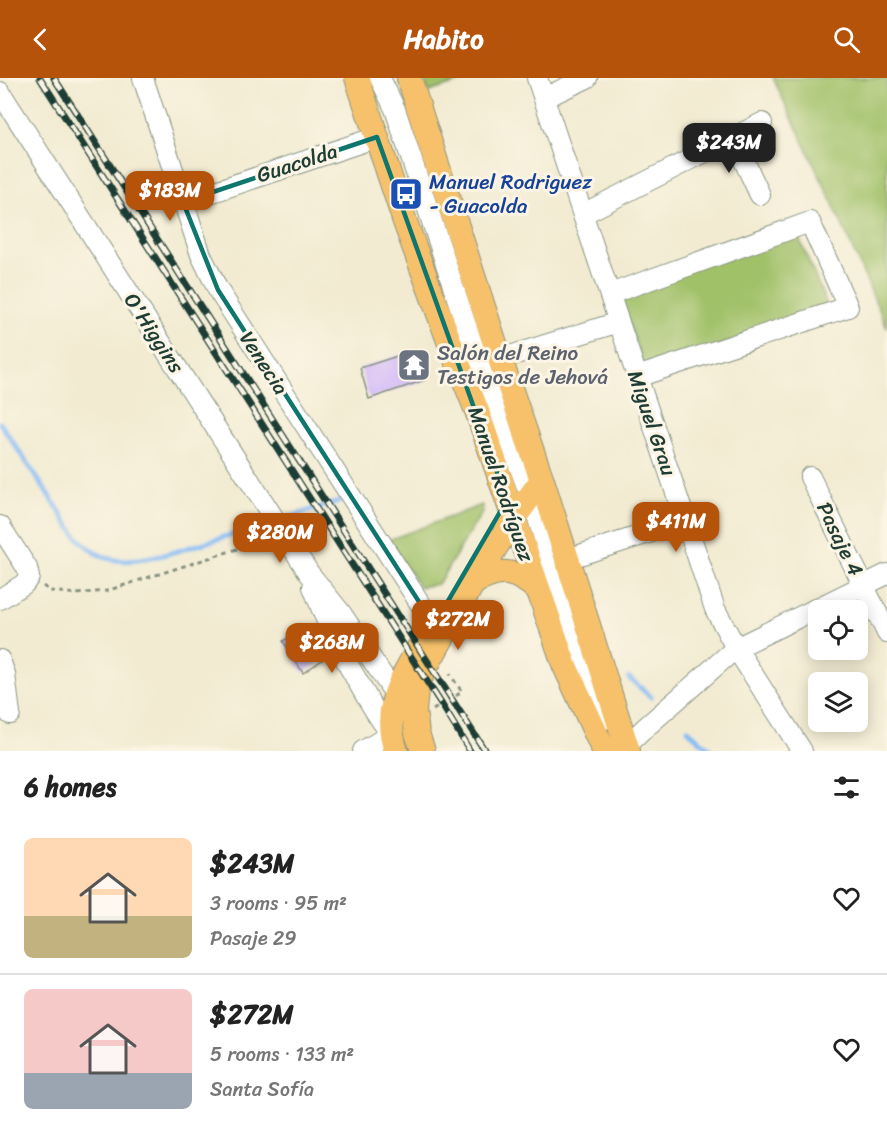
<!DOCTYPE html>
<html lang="en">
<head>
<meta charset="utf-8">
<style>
	body { margin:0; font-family:Sriracha,sans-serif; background:#f2f2f2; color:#222; height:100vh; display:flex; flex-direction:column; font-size:22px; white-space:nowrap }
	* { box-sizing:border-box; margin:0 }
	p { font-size:20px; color:#767676 }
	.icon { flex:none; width:33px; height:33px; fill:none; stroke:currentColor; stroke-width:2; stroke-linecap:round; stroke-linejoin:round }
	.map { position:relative; height:673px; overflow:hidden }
	.sheet { display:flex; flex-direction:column; background:#fff; flex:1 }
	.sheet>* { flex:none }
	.buttons { position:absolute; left:808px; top:522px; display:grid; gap:12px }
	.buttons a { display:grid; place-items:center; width:60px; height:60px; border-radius:9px; background:#fff; box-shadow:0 3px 15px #0003; font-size:30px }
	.price { position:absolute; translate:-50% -51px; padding:0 14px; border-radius:12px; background:#b45309; color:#fff; font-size:20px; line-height:39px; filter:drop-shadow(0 2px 3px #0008) }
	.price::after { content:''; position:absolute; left:50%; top:36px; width:18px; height:14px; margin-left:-9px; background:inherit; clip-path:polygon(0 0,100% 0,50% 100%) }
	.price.current { background:#222; color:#fff }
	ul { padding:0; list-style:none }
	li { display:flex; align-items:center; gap:18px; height:150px; padding:0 24px }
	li+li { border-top:2px solid #e0e0e0 }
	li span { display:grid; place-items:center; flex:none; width:168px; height:120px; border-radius:9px; color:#555 }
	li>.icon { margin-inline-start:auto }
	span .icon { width:72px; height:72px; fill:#fffc; stroke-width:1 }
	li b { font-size:26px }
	h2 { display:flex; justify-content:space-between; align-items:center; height:72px; padding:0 24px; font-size:26px }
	header { display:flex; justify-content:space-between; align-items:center; height:78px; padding:0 24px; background:#b45309; color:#fff; font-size:27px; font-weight:800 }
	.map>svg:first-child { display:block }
</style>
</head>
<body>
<header><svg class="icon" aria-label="back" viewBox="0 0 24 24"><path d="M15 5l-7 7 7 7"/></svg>Habito<svg class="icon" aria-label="search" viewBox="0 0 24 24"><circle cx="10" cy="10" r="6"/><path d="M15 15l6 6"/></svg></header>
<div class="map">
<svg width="887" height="673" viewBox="0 0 887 673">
	<rect width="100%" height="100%" fill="#fcf5e5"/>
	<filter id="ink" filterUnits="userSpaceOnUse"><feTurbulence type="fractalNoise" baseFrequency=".0167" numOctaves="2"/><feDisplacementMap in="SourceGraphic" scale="12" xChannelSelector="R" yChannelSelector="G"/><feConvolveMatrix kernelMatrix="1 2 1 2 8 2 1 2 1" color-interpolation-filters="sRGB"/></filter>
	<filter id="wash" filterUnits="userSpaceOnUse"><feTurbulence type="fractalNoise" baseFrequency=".008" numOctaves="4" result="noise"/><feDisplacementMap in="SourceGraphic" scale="24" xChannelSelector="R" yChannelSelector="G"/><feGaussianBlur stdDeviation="1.35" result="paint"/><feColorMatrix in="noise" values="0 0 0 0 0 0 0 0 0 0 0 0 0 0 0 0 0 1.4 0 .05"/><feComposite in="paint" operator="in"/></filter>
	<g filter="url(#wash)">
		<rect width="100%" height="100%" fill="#f2ebd1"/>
		<path fill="#a1c169" stroke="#607f4e" stroke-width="1.5" d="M424 0H472L429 14Z
			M773 0H887V250L833 126Z
			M794 148 828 229 646 294 616 209Z
			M482 427 483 433 438 506 420 509 388 462Z"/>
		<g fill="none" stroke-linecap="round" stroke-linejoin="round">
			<path stroke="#86bcf5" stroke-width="5" d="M0 345 77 459C87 469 97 478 111 481 138 488 175 473 201 466 248 452 295 437 341 423
				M629 600 651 619
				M688 652 712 673"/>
		</g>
		<g id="blocks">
			<path fill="#cfb4fb" d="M416 272 425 302 369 321 360 290Z
				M303 550 322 582 303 595 283 563Z"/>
		</g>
	</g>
	<g filter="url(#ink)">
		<use href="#blocks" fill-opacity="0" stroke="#889482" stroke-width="1.5"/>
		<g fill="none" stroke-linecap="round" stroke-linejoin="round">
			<defs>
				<path id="minor" d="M143 0 201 177 218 212 434 547
					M380 0 395 31 465 244 494 318 536 434 600 644
					M537 0 715 531 736 570 802 673
					M0 14 309 495 341 535 395 616
					M544 20 587 0
					M733 59 760 117
					M183 124 377 59
					M583 136 762 45
					M610 216 810 144 848 229 637 299
					M500 281 619 244
					M810 399 887 555
					M0 448 27 490 29 499 24 506 0 521
					M567 481 686 443
					M313 509C327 547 345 583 366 618 374 631 381 645 392 656L363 673
					M0 582 5 596 10 636
					M621 673 646 649 736 570 887 496"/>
				<path id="major" d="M357 0 405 144 452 271 477 333 564 586 604 673
					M409 0 500 281 542 402 628 673
					M473 505C501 490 514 491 538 512
					M396 673C382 630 400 604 420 568
					M423 673 417 655 414 633 416 613 422 596 473 505 514 440 542 402"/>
			</defs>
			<use href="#minor" stroke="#889482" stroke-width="22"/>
			<use href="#major" stroke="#889482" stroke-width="26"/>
			<path stroke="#889482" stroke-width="3" stroke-dasharray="4.5 4.5" stroke-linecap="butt" d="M43 508 50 513 76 516 106 513 259 464 272 469
				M433 632 462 614 450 596"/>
			<use href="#minor" stroke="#fff" stroke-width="20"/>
			<use href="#major" stroke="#f6c16b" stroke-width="24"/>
			<defs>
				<path id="rail" d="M40 0 442 627 470 673
					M54 0 485 673"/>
			</defs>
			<use href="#rail" stroke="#1f3d34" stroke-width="7"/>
			<use href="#rail" stroke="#fcf5e5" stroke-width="4.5" stroke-dasharray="14" stroke-linecap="butt"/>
		</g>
	</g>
	<path fill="none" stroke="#0f766e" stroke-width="4.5" stroke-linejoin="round" d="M377 59 507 422 434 547 218 212 183 124Z"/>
	<defs>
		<symbol id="bus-square" viewBox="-11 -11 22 22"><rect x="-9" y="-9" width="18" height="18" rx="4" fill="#1a4fb4" stroke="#fcf5e5"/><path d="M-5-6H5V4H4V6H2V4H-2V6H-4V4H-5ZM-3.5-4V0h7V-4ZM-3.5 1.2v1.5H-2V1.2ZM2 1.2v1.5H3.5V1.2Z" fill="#fff"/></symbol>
		<symbol id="temple-square" viewBox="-11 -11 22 22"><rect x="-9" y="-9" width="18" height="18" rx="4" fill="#6b7280" stroke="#fcf5e5"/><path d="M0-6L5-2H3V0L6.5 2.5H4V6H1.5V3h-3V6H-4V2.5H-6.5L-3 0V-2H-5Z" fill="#fff"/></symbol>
	</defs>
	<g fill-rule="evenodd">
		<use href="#bus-square" x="387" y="97" width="38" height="38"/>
		<use href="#temple-square" x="395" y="268" width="38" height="38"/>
	</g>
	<g text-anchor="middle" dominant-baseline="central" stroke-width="6" stroke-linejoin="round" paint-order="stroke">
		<g font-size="21" fill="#1f3d34" stroke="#fcf5e5">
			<text transform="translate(297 85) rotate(-18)">Guacolda</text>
			<text transform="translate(154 255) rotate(57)">O'Higgins</text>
			<text transform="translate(264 285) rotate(57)">Venecia</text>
			<text transform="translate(652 345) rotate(71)">Miguel Grau</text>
			<text transform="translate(501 406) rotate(71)">Manuel Rodríguez</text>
			<text transform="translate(840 461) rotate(64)">Pasaje 4</text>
		</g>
		<g font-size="21" fill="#164399" stroke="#fcf5e5" text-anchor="start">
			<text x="429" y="104">Manuel Rodriguez<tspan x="429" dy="24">- Guacolda</tspan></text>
		</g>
		<g font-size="21" fill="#5b616d" stroke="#fcf5e5" text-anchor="start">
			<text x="437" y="275">Salón del Reino<tspan x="437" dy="24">Testigos de Jehová</tspan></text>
		</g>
	</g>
</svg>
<div class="buttons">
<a><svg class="icon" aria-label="locate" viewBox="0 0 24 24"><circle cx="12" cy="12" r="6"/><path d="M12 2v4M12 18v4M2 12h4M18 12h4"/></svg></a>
<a><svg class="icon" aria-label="layers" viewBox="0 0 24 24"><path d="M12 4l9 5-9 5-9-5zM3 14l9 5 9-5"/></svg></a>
</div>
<b class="price current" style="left:729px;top:96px">$243M</b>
<b class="price" style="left:170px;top:144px">$183M</b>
<b class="price" style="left:676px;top:475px">$411M</b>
<b class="price" style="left:280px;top:486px">$280M</b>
<b class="price" style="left:458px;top:573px">$272M</b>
<b class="price" style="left:332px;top:596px">$268M</b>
</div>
<section class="sheet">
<h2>6 homes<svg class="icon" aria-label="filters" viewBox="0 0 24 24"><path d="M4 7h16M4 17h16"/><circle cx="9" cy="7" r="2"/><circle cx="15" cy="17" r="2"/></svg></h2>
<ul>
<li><span style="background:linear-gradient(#ffd9b3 65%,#c2b280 0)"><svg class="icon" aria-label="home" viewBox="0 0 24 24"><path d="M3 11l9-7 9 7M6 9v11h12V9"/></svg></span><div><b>$243M</b><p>3 rooms · 95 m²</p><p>Pasaje 29</p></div><svg class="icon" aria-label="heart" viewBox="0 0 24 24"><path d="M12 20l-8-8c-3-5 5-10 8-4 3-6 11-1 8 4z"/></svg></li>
<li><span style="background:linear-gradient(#f6c9c9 70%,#9aa5b1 0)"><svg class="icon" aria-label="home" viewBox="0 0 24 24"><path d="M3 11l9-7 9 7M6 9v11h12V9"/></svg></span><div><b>$272M</b><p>5 rooms · 133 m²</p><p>Santa Sofía</p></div><svg class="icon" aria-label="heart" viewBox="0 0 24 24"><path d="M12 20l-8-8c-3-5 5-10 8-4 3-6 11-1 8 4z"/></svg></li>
</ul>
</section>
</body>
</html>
